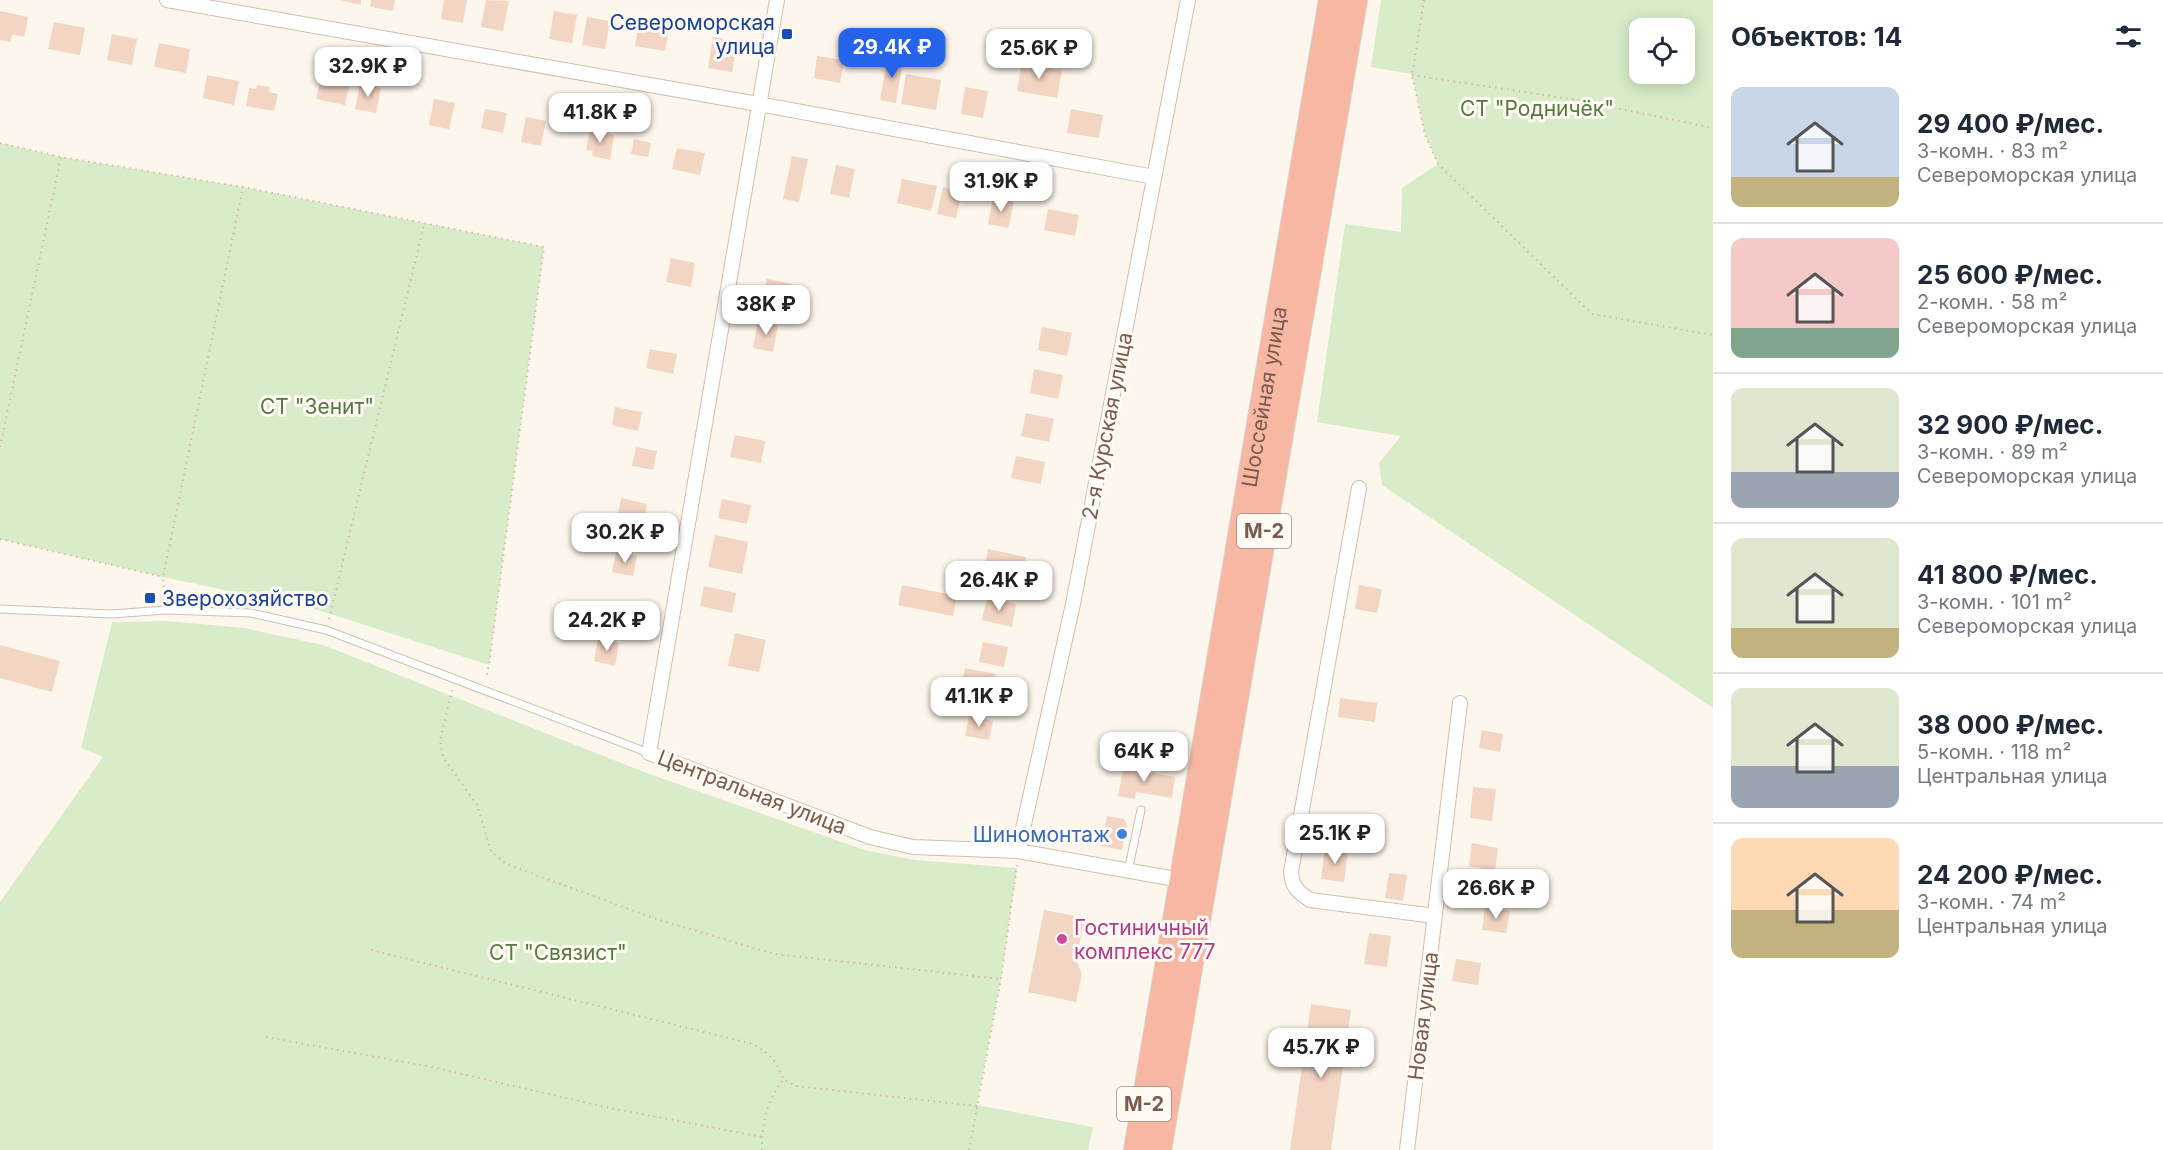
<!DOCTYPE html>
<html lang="ru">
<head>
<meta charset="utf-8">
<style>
	body { margin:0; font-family:Inter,sans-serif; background:#f6f6f7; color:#1f2937; height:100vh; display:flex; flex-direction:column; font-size:22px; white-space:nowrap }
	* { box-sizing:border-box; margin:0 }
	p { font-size:20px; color:#747a83 }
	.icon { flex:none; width:33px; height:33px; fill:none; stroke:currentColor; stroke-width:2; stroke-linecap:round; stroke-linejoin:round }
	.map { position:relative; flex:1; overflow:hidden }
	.side { display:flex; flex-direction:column; background:#fff; width:450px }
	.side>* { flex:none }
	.buttons { position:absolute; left:1629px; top:18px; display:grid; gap:12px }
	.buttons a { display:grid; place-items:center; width:66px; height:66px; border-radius:12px; background:#fff; box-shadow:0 3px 15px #0003; font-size:30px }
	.price { position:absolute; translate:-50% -51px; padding:0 14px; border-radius:12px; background:#fff; color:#222; font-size:20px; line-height:39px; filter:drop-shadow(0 2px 3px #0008) }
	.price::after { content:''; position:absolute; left:50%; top:36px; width:18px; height:14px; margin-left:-9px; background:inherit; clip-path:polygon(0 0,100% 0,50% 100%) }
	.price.active { background:#2563eb; color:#fff }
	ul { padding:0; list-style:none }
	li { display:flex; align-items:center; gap:18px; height:150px; padding:0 18px }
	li+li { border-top:2px solid #e0e1e3 }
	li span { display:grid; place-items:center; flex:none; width:168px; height:120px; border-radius:12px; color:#555 }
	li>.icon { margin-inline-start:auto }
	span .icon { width:72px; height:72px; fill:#fffc; stroke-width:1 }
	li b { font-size:26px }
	h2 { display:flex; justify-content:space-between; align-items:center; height:72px; padding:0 18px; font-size:26px }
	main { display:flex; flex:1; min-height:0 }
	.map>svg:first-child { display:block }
</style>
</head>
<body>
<main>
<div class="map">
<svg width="1713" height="1150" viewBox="0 0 1713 1150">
	<rect width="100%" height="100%" fill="#fdf6ec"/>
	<path fill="#d8ecc9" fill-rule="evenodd" d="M1381 0H1713V708L1382 485 1379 463 1401 436 1317 422 1345 224 1401 232 1402 188 1438 164 1425 135 1412 74 1371 67ZM1640 28H1684V74H1640Z
		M0 143 61 157 243 187 544 247 489 665 318 610 163 577 0 539Z
		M166 621 244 628 323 645 644 772 864 850 915 860 1017 868 1001 979 977 1105 1093 1127 1088 1150H0V902L103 757 81 748 112 622Z"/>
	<path fill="#f3d5c3" d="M340 0H361V5Z
		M371 0H395L393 11 370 7Z
		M444 0H467L463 23 441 19Z
		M486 0 509 1 503 31 481 27Z
		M0 11 28 17 24 37 12 34 11 42 0 40Z
		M554 11 577 15 572 43 549 39Z
		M587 17 610 21 605 49 582 45Z
		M54 22 85 28 80 55 48 49Z
		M639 23 669 29 665 51 635 46Z
		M112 34 137 39 132 65 107 60Z
		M713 37 737 41 732 72 708 68Z
		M159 43 190 49 186 73 154 67Z
		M888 55 903 58 896 103 880 100Z
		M817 56 844 60 840 83 814 78Z
		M1022 63 1062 70 1057 98 1017 91Z
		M906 74 941 80 936 110 901 104Z
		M207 75 239 81 234 105 203 98Z
		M321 76 350 82 345 105 316 99Z
		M360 84 381 88 376 113 355 109Z
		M257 85 270 87 269 92 278 94 274 111 246 106 249 88 256 89Z
		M965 87 988 91 983 118 961 114Z
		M434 99 455 103 449 129 429 125Z
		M485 109 507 113 503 133 481 128Z
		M1071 109 1103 115 1099 138 1067 133Z
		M526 117 546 121 541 146 521 142Z
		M590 130 614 135 610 160 592 156 593 151 586 150Z
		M634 139 651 143 648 157 631 154Z
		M677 148 705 153 700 175 672 169Z
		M792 156 808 159 799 202 783 199Z
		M836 165 855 169 849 198 830 194Z
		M902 179 937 186 931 211 897 203Z
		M943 187 962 191 956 218 937 214Z
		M993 198 1014 202 1008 228 988 224Z
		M1048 209 1079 215 1075 236 1044 230Z
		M671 258 695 263 691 287 666 282Z
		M767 279 792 284 788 304 763 298Z
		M758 321 778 325 773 352 753 348Z
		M1042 327 1072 333 1067 356 1038 350Z
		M650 349 677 354 673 374 646 368Z
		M1034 369 1063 375 1058 399 1030 393Z
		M615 407 642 412 638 431 612 425Z
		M1026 413 1054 419 1049 442 1021 436Z
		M735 435 765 441 761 463 730 457Z
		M636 447 657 451 653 470 632 466Z
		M1016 456 1045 462 1041 484 1011 478Z
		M621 498 647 504 643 526 617 521Z
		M722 499 751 505 747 524 718 518Z
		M715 535 748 542 742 574 708 567Z
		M988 549 1026 557 1021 583 983 576Z
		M616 552 637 556 633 576 612 572Z
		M902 585 957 596 953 616 898 605Z
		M1359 585 1382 589 1377 613 1355 609Z
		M704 586 736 593 732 613 700 606Z
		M987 598 1016 604 1012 627 982 620Z
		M735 633 766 640 759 672 728 666Z
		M598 639 619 643 615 666 594 661Z
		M983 642 1008 647 1004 667 979 662Z
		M0 645 60 661 52 692 0 678Z
		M965 668 995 674 991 696 961 689Z
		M1340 698 1377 703 1375 722 1338 717Z
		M969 716 993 721 989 740 965 736Z
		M1482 730 1503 734 1500 752 1479 748Z
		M1125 761 1141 764 1140 771 1175 777 1172 798 1136 792 1135 799 1118 796Z
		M1473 787 1496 789 1492 821 1470 818Z
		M1107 816 1124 819 1127 824 1122 850 1101 846Z
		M1472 843 1498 848 1495 871 1469 866Z
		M1325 848 1348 851 1344 882 1321 879Z
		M1389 873 1407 875 1403 901 1385 898Z
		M1485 907 1510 911 1506 933 1482 930Z
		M1044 910 1085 918 1076 960 1082 974 1076 1002 1028 992Z
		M1369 933 1391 936 1387 967 1364 964Z
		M1456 959 1481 963 1478 985 1452 981Z
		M1311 1004 1351 1010 1331 1150H1290Z"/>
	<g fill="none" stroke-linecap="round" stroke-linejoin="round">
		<defs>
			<path id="lane" d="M0 609 111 614 166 610 251 613 326 630 649 753
				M1128 871 1141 810"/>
			<path id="street" d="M167 0 758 104 1154 177
				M777 0 649 753 870 837 913 847 1018 851 1181 880
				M1359 488 1291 872C1292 887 1298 892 1310 900L1435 916
				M1018 851 1073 604 1188 0
				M1407 1150 1460 703"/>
			<g id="highway">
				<path id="s1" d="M1136 1150 1331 0"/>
				<path d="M1159 1150 1355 0"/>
			</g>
		</defs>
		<use href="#lane" stroke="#d1beb0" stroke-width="9"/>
		<use href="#street" stroke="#d1beb0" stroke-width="16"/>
		<use href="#highway" stroke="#dad1cd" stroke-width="26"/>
		<path stroke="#d9b8a5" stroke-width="2" stroke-dasharray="1.5 4.5" stroke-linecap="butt" d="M1424 0 1412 75 1425 135 1438 164 1592 314 1713 335
			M1412 75 1577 100 1713 128
			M0 143 61 157 243 187 544 247 489 665 486 679
			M0 447 61 157
			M0 539 163 577
			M165 599 163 577 243 187
			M329 619 424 225
			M452 690 440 741 443 757 477 805 491 851 506 864 656 919 774 954 1001 979
			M371 950 753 1044C769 1053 777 1061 783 1079L796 1086 977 1106
			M266 1037 432 1067 605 1107 762 1137
			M762 1150C762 1123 766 1102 783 1080
			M969 1150 1001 979 1017 865"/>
		<use href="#lane" stroke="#fff" stroke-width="7"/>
		<use href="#street" stroke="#fff" stroke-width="14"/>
		<use href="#highway" stroke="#f7b7a3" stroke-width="24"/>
	</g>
	<g fill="#1a4fb4" stroke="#fffaf3" stroke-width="2">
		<rect x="781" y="28" width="12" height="12" rx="3"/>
		<rect x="144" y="592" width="12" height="12" rx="3"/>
	</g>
	<circle fill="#3f7fe0" stroke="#fffaf3" stroke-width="2" cx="1122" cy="834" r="6"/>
	<circle fill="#d1479c" stroke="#fffaf3" stroke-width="2" cx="1062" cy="939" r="6"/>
	<g text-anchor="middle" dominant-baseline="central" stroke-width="6" stroke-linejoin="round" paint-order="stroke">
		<g fill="#fffaf3" stroke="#a28b7f" stroke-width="1.5">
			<rect x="1237" y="514" width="54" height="34" rx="4.5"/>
			<rect x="1117" y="1087" width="54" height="34" rx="4.5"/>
		</g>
		<g font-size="20" font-weight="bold" fill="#7a5c4d">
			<text x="1264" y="531">М-2</text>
			<text x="1144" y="1104">М-2</text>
		</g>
		<g font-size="21" fill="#164399" stroke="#fffaf3" text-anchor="end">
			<text x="775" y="22">Североморская<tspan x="775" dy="24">улица</tspan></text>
			<text x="162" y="598" text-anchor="start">Зверохозяйство</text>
		</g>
		<g font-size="21" fill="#537a41" stroke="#fffaf3">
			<text x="1537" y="108">СТ "Родничёк"</text>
			<text x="317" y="406">СТ "Зенит"</text>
			<text x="558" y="952">СТ "Связист"</text>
		</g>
		<g font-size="21" fill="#7a5c4d" stroke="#fffaf3">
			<text stroke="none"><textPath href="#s1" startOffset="764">Шоссейная улица</textPath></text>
			<text transform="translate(1107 426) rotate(-79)">2-я Курская улица</text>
			<text transform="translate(752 792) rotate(21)">Центральная улица</text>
			<text transform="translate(1423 1016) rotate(-83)">Новая улица</text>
		</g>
		<g font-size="21" fill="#366cbe" stroke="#fffaf3" text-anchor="end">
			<text x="1110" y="834">Шиномонтаж</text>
		</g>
		<g font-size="21" fill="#b23c85" stroke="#fffaf3" text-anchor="start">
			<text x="1074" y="927">Гостиничный<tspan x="1074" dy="24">комплекс 777</tspan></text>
		</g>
	</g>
</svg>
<div class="buttons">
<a><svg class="icon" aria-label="locate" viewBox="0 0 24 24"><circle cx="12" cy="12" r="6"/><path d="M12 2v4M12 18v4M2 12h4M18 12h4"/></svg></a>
</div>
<b class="price active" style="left:892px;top:79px">29.4K ₽</b>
<b class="price" style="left:1039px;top:80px">25.6K ₽</b>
<b class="price" style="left:368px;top:98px">32.9K ₽</b>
<b class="price" style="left:600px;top:144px">41.8K ₽</b>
<b class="price" style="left:1001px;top:213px">31.9K ₽</b>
<b class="price" style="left:766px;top:336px">38K ₽</b>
<b class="price" style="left:625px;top:564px">30.2K ₽</b>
<b class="price" style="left:999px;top:612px">26.4K ₽</b>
<b class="price" style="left:607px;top:652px">24.2K ₽</b>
<b class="price" style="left:979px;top:728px">41.1K ₽</b>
<b class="price" style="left:1144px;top:783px">64K ₽</b>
<b class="price" style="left:1335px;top:865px">25.1K ₽</b>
<b class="price" style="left:1496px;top:920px">26.6K ₽</b>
<b class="price" style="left:1321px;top:1079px">45.7K ₽</b>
</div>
<section class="side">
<h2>Объектов: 14<svg class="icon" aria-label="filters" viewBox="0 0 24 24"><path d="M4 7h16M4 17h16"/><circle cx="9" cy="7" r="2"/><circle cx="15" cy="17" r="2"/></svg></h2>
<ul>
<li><span style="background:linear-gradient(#c9d6e8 75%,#c2b280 0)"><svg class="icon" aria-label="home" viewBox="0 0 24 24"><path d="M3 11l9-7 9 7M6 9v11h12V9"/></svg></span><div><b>29 400 ₽/мес.</b><p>3-комн. · 83 m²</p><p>Североморская улица</p></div></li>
<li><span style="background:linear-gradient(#f6c9c9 75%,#7fa58c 0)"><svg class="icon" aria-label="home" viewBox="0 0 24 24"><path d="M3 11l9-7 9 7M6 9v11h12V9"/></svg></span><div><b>25 600 ₽/мес.</b><p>2-комн. · 58 m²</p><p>Североморская улица</p></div></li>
<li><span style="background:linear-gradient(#dfe7d0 70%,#9aa5b1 0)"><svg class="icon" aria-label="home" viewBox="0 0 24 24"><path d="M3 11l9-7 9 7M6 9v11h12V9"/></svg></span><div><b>32 900 ₽/мес.</b><p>3-комн. · 89 m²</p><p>Североморская улица</p></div></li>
<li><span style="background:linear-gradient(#dfe7d0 75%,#c2b280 0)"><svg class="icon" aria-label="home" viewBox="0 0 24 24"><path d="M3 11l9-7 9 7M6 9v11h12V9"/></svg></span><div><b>41 800 ₽/мес.</b><p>3-комн. · 101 m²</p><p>Североморская улица</p></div></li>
<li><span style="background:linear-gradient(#dfe7d0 65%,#9aa5b1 0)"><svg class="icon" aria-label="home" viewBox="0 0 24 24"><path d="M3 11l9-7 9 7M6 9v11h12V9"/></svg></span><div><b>38 000 ₽/мес.</b><p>5-комн. · 118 m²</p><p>Центральная улица</p></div></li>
<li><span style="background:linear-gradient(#ffd9b3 60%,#c2b280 0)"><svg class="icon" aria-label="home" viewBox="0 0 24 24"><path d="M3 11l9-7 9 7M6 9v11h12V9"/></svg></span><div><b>24 200 ₽/мес.</b><p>3-комн. · 74 m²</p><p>Центральная улица</p></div></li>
</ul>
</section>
</main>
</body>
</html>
